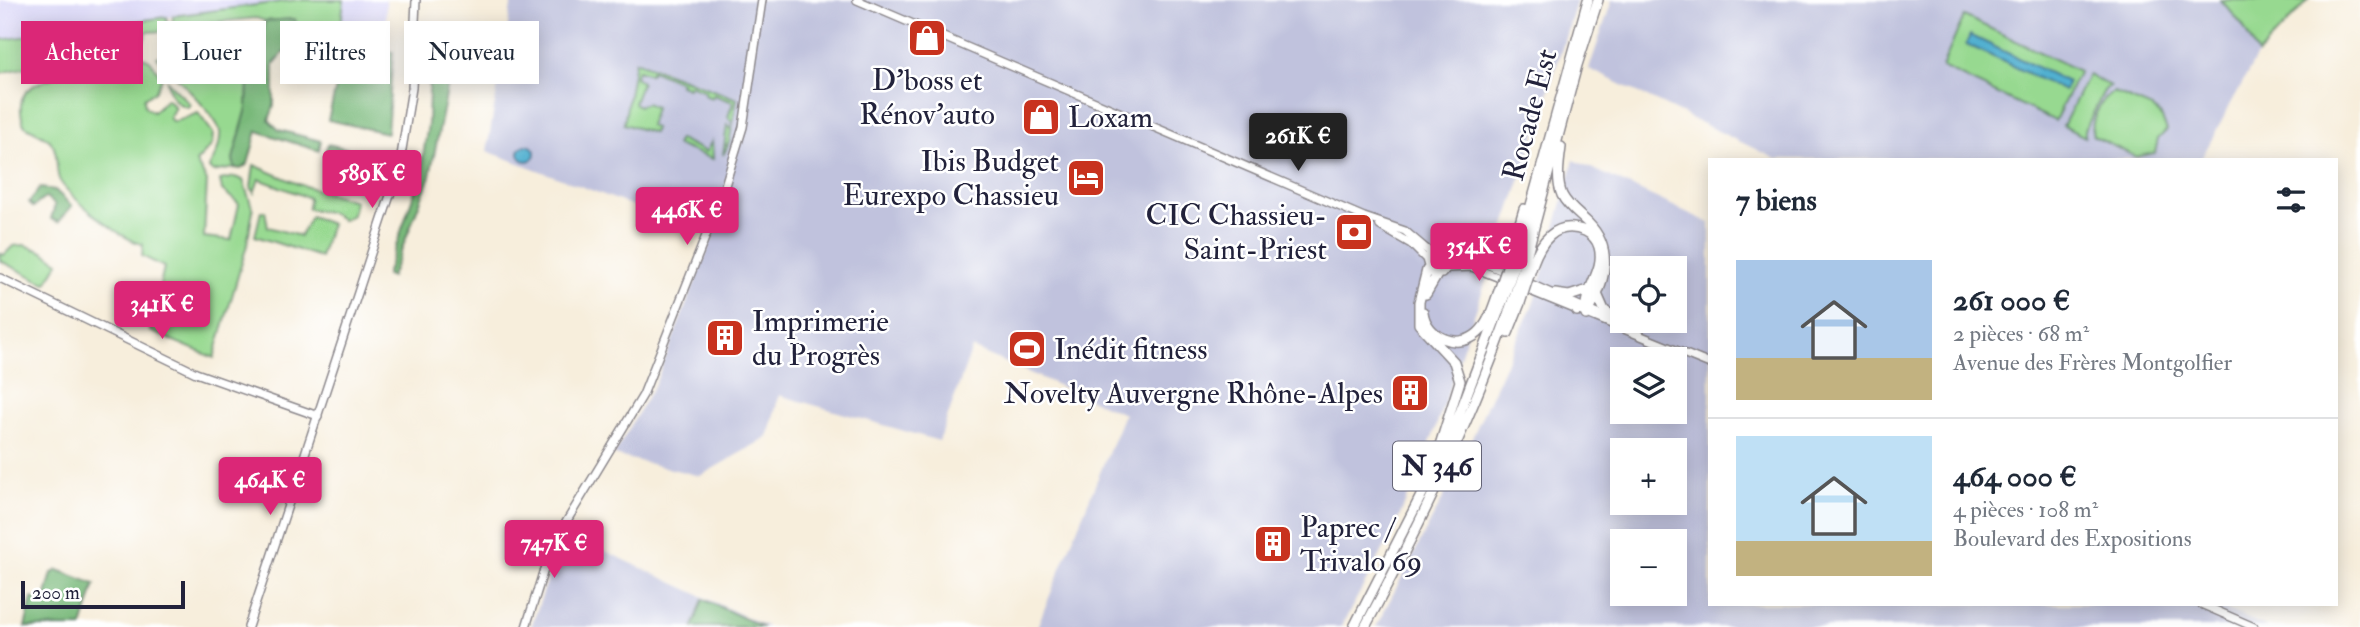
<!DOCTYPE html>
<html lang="fr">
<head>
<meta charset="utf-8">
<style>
	body { margin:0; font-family:"IM FELL Double Pica",serif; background:#f6f6f7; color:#1f2937; height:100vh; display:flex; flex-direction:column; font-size:26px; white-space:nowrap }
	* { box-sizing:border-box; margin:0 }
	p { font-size:23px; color:#747a83 }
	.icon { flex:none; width:38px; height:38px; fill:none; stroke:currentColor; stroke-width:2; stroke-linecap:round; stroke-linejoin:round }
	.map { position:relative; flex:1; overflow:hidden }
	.side { position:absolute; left:1708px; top:158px; width:630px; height:448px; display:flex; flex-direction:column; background:#fff; border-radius:0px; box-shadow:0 4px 18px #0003 }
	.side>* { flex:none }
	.top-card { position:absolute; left:21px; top:21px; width:665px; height:63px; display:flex; gap:14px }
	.controls { position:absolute; left:1610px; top:256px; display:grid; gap:14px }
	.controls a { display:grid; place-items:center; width:77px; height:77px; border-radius:0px; background:#fff; box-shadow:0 4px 18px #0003; font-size:35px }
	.scale { position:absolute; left:21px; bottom:18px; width:164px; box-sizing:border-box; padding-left:7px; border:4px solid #22223b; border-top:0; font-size:19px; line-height:24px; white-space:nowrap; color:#22223b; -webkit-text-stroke:5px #fff; paint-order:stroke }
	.price { position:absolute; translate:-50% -60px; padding:0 16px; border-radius:7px; background:#db2777; color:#fff; font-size:23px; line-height:46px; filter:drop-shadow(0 2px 4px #0008) }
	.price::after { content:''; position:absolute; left:50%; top:42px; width:21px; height:16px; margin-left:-10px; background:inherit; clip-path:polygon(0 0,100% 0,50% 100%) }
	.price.selected { background:#222; color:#fff }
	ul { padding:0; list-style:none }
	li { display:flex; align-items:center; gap:21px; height:175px; padding:0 28px }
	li+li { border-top:2px solid #e0e1e3 }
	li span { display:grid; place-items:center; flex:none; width:196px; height:140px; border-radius:0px; color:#555 }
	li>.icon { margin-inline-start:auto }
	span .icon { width:84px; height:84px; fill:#fffc; stroke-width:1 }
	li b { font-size:30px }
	h2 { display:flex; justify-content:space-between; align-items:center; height:84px; padding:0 28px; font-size:30px }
	.tag { padding:0 24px; border-radius:0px; background:#fff; box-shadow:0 4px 18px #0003; font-size:24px; line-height:63px }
	.tag.selected { background:#db2777; color:#fff }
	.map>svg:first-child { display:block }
</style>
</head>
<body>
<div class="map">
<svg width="2360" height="627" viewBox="0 0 2360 627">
	<rect width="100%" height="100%" fill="#fff"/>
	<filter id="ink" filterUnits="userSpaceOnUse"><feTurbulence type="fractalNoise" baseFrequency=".0143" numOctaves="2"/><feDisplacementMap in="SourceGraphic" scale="14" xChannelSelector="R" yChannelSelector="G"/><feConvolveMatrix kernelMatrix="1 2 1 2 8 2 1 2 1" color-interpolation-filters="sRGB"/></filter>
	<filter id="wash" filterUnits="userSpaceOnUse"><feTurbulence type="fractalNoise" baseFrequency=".00686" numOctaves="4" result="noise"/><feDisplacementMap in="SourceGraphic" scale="28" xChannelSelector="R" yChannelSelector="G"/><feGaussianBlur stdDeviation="1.57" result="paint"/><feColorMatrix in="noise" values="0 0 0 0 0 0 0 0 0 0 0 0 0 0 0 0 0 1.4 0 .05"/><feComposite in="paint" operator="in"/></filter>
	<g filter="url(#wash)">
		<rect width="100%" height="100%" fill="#f7eedc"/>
		<path fill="#d9d6f7" d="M0 0H295L0 40Z
			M344 0H386L385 50 339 41Z"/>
		<path fill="#c0c2dd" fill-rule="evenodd" d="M512 0H1577L1525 167 1432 438 1393 532 1341 627H1037L1124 414 972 348 939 441 779 395 768 437 700 476 614 455 656 382 713 236 487 151Z
			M1612 0H2221L2243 26 2258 54 2201 159H1776L1589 69Z
			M1574 160 1710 223V604H2214L2267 627H1376L1456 473 1534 302ZM1622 268H1675V320H1622ZM1622 359H1675V411H1622ZM1622 450H1675V502H1622ZM1622 541H1675V593H1622Z
			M573 536 768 627H531L562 539Z"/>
		<path fill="#97d990" stroke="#5c7e66" stroke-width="2" d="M295 0H344L339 41 298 33 294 19 265 21 256 18 198 24 193 31C196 48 208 71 224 79 231 82 240 82 248 82L247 108 233 159 235 168 213 172 209 168C215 156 221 146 220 132 219 118 170 71 157 57L168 53 167 31 147 32 143 42 0 73V40L167 17V30H172L173 16Z
			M2221 0H2309L2258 54 2243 26Z
			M1964 16 2079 71 2055 121 1942 67Z
			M140 56 150 60 162 78 155 91 144 98 145 107 153 112 167 99 175 107 169 118 173 122 198 113 213 133 212 145 196 162 207 181 204 237 231 240 239 204 222 190 220 180 235 177 243 180 253 210 247 245 214 358 150 331 164 267 142 256 143 244C126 243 65 194 59 179 55 167 59 153 51 142 45 134 31 131 24 125 20 113 18 98 29 89 42 77 121 58 140 56Z
			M635 61 737 99 729 143 726 145 728 146 723 155 727 125 730 128 733 124 728 117 733 102 714 95 712 98 704 95 705 91 689 85 688 88 680 85 681 82 652 70 650 74 638 70 635 77 642 82 634 103 639 106 646 103 655 107 650 126 655 128 653 133 624 124Z
			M2088 75 2110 86 2105 89 2085 130V137L2063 126Z
			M167 81 190 104 188 107C175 105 169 93 167 81Z
			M2114 92 2152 108 2160 114 2167 130 2158 139 2155 153 2136 157 2093 136C2089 123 2101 97 2114 92Z
			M679 139 706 152 712 141 713 159 676 145Z
			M254 165 298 184 355 201 352 215 342 220 332 213 308 209 309 198 259 179 254 193 251 187Z
			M261 211H265L268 227 300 236 311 216 331 224 320 257 255 236Z
			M25 245 43 252 59 262 46 284 0 261V253L4 255 13 246Z"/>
		<path fill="#79b97a" stroke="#4e6e5a" stroke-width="2" d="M295 19 299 33 393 52 387 133 328 120 338 79C320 74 295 75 291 54L284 52 274 64V106L269 120 279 130 321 141 319 151 257 131 248 164 241 169 235 168 233 159 247 108 248 82 258 60 265 21Z
			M430 59 452 65 430 176 391 277 386 275 420 176 428 124Z
			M328 144 380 157 376 169 325 152Z
			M40 188 55 190 72 206 58 222 51 219 55 205 46 197 33 207 29 202Z
			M58 570 95 584 82 627H25L32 598 44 602 52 573Z
			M703 599 763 627H693Z"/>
		<path fill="#51b0d0" stroke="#3a6986" stroke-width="2" d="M1970 35 2068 82 2064 91 1966 44Z
			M519 153a8 8 0 1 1 16 0a8 8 0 1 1-16 0Z"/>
	</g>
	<g filter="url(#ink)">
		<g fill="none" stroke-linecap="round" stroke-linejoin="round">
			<defs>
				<path id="tertiary" d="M857 0 1364 217 1405 231 1431 253
					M1380 226 1411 244 1426 259 1430 273 1442 274 1448 267V259L1441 252 1431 253 1426 259
					M1446 257 1481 262 1510 274
					M1448 268 1472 267 1505 280
					M0 278 196 373 318 416
					M1524 281 1638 332
					M1523 288 1710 364
					M2201 604 2254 627
					M248 627 399 168 412 88 416 0
					M526 627 551 547 643 395 722 195 743 127 762 0"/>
				<path id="trunk" d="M1561 147C1559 162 1556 181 1562 195 1568 207 1579 214 1588 223 1612 247 1607 278 1591 307L1577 311
					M1509 261 1524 209
					M1515 263 1588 0
					M1524 265 1577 65 1598 0
					M1531 269C1539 243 1555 219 1585 231 1591 234 1597 240 1599 247 1606 271 1582 290 1586 315
					M1427 270 1419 302V324L1454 362 1460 381 1440 445
					M1426 294 1437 275
					M1555 294 1569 296 1588 290
					M1597 294 1604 310 1621 323
					M1423 312C1426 337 1458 351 1478 333 1489 323 1493 307 1498 294
					M1508 333 1520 303
					M1354 627 1449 441 1504 297
					M1365 627C1422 521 1474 414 1513 300"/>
			</defs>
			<use href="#tertiary" stroke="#8c888c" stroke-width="10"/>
			<use href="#trunk" stroke="#8c888c" stroke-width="12"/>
			<use href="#tertiary" stroke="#fff" stroke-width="7"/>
			<use href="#trunk" stroke="#fff" stroke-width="9"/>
			<defs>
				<path id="trunk-bridge" d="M1498 294 1509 261
					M1504 297 1515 263
					M1513 300 1524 265
					M1520 303 1531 269"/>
			</defs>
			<use href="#trunk-bridge" stroke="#8c888c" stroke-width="12" stroke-linecap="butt"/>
			<use href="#trunk-bridge" stroke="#fff" stroke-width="9"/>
		</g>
	</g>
	<defs>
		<symbol id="shop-square" viewBox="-11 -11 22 22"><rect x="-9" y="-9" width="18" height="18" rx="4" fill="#c8321e" stroke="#fff"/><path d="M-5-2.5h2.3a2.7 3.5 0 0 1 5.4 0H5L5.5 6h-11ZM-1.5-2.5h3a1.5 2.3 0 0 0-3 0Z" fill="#fff"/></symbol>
		<symbol id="hotel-square" viewBox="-11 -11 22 22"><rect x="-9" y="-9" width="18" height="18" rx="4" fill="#c8321e" stroke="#fff"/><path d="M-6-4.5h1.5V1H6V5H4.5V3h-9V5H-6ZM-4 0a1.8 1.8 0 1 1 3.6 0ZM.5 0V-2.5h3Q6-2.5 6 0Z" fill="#fff"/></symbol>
		<symbol id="bank-square" viewBox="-11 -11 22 22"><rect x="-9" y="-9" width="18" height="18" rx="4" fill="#c8321e" stroke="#fff"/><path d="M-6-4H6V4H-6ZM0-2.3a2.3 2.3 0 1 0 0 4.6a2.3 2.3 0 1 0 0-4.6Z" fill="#fff"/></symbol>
		<symbol id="building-square" viewBox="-11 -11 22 22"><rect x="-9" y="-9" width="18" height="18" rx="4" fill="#c8321e" stroke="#fff"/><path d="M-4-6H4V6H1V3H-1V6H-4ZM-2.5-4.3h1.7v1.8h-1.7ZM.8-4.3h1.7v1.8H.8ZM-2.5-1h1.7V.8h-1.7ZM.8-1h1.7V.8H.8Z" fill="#fff"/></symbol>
		<symbol id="stadium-square" viewBox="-11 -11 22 22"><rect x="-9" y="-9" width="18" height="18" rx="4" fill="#c8321e" stroke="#fff"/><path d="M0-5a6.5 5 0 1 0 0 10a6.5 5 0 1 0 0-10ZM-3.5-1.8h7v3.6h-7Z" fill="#fff"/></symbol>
	</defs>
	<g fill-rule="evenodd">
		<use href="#shop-square" x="905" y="16" width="44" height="44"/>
		<use href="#shop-square" x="1019" y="95" width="44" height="44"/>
		<use href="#hotel-square" x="1064" y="156" width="44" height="44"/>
		<use href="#bank-square" x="1332" y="210" width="44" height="44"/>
		<use href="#building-square" x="703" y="316" width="44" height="44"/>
		<use href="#stadium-square" x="1005" y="327" width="44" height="44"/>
		<use href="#building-square" x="1388" y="371" width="44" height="44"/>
		<use href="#building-square" x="1251" y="522" width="44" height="44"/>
	</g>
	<g text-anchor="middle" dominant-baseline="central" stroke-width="5" stroke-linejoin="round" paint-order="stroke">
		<rect fill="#fff" stroke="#646476" stroke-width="2" x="1393" y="441.5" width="88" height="49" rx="5"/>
		<g font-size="28" font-weight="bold" fill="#22223b">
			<text x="1437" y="466">N 346</text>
		</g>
		<g font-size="30" fill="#22223b" stroke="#fff" text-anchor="start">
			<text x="927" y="80" text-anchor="middle">D'boss et<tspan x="927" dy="34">Rénov'auto</tspan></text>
			<text x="1068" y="117">Loxam</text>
			<text x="1059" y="161" text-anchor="end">Ibis Budget<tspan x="1059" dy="34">Eurexpo Chassieu</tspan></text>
			<text x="1327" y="215" text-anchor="end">CIC Chassieu-<tspan x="1327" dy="34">Saint-Priest</tspan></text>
			<text x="752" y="321">Imprimerie<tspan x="752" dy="34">du Progrès</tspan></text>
			<text x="1054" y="349">Inédit fitness</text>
			<text x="1383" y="393" text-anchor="end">Novelty Auvergne Rhône-Alpes</text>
			<text x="1300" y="527">Paprec /<tspan x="1300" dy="34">Trivalo 69</tspan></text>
		</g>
		<g font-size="30" fill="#22223b" stroke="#fff">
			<text transform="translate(1530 115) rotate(-75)">Rocade Est</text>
		</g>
	</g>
</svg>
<div class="controls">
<a><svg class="icon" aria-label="locate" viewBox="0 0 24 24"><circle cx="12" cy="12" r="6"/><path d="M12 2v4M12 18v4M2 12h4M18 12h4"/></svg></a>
<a><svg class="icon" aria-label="layers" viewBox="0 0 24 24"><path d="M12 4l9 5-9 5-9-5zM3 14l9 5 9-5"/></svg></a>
<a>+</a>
<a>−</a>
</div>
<div class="scale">200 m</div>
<b class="price selected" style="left:1298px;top:173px">261K €</b>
<b class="price" style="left:372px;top:210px">589K €</b>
<b class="price" style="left:687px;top:247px">446K €</b>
<b class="price" style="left:1479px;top:283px">354K €</b>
<b class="price" style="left:162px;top:341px">341K €</b>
<b class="price" style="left:270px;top:517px">464K €</b>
<b class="price" style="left:554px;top:580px">747K €</b>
<div class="top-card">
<a class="tag selected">Acheter</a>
<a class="tag">Louer</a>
<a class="tag">Filtres</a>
<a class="tag">Nouveau</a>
</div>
<section class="side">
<h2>7 biens<svg class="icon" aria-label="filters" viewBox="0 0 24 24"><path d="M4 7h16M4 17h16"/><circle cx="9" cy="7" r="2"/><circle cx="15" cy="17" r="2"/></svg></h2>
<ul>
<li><span style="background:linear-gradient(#a9c7e8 70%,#c2b280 0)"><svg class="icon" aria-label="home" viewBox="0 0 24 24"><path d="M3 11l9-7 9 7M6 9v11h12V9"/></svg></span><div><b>261 000 €</b><p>2 pièces · 68 m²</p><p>Avenue des Frères Montgolfier</p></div></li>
<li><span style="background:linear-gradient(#bfe0f5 75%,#c2b280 0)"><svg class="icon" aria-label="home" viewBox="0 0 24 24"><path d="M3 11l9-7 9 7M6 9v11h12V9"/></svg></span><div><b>464 000 €</b><p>4 pièces · 108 m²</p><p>Boulevard des Expositions</p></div></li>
</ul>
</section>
</div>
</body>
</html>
